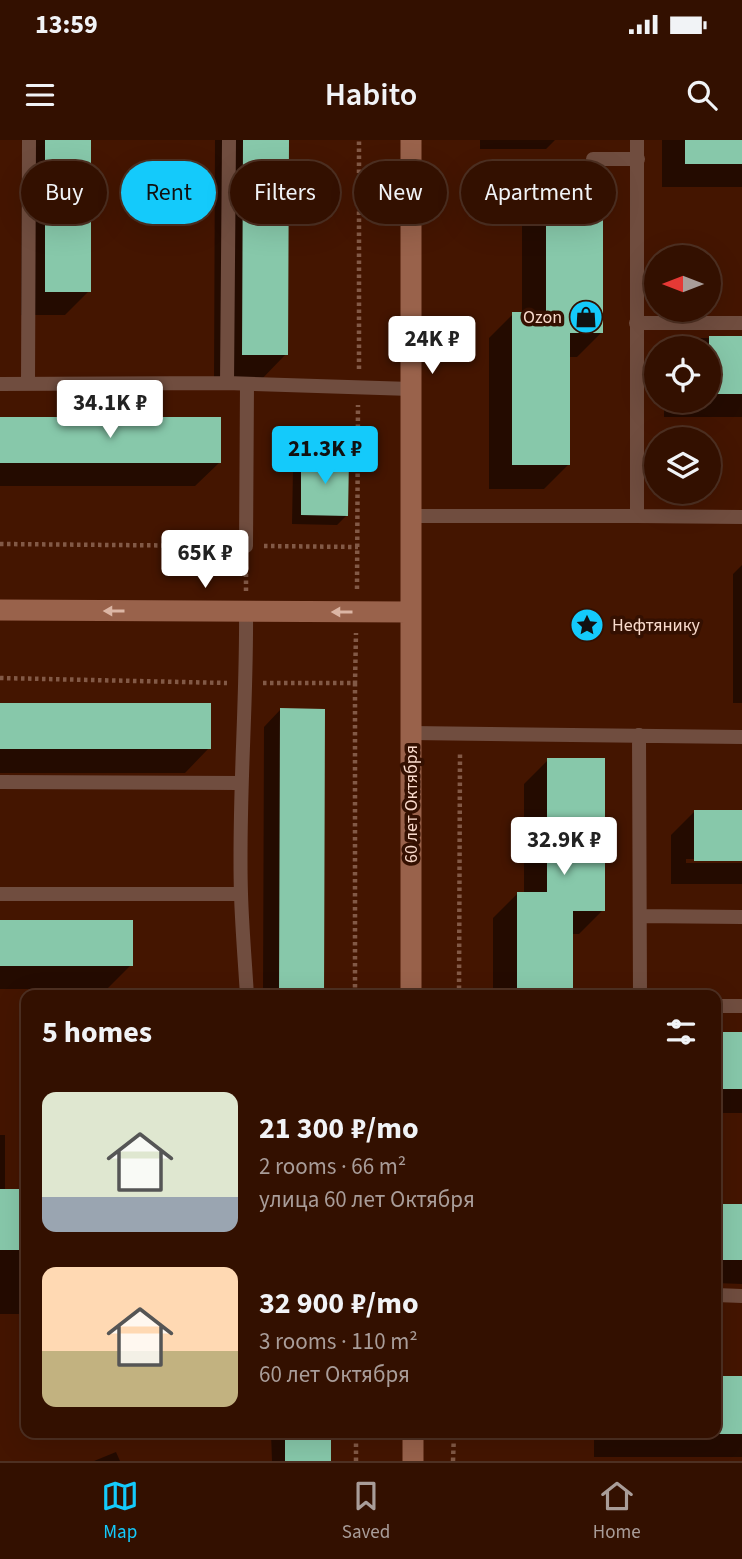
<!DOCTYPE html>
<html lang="en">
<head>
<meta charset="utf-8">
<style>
	body { margin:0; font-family:"Source Sans 3",sans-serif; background:#3e1e0f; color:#f1f3f6; height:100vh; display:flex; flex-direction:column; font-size:26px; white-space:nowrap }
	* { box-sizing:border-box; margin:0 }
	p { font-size:23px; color:#a99d99 }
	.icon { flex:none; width:38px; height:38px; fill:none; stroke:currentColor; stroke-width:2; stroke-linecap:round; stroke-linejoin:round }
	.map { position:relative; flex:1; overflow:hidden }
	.details { position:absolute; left:21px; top:850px; width:700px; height:448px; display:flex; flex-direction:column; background:#331000; border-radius:14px; box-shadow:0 7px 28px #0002,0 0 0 2px #4e3022 }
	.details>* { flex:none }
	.top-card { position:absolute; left:21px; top:21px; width:700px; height:63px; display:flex; gap:14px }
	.needle { width:46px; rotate:270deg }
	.controls { position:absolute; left:644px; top:105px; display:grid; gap:14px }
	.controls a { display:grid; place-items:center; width:77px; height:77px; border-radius:50%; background:#331000; box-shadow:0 7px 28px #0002,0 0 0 2px #4e3022; font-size:35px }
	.price { position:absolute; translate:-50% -60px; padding:0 16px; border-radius:7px; background:#fff; color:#222; font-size:23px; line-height:46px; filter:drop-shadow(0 2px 4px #0008) }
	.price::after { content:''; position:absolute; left:50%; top:42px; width:21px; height:16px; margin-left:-10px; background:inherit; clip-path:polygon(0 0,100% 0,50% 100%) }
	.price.selected { background:#14cafb; color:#111 }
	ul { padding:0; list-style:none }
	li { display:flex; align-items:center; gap:21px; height:175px; padding:0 21px }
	li span { display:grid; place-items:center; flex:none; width:196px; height:140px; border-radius:14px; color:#555 }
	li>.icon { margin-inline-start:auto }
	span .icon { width:84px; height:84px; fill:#fffc; stroke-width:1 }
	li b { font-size:30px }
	h2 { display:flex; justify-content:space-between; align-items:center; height:84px; padding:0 21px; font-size:30px }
	.pill { padding:0 24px; border-radius:32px; background:#331000; box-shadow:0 7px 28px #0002,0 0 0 2px #4e3022; font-size:24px; line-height:63px }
	.pill.selected { background:#14cafb; color:#111 }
	.status { display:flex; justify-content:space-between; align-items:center; height:49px; padding:0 35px; background:#331000; direction:ltr }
	.status svg { height:19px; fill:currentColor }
	header { display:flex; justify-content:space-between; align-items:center; height:91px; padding:0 21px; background:#331000; font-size:32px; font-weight:600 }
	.tabs { display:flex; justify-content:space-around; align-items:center; height:98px; border-top:2px solid #4e3022; background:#331000; font-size:19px; color:#a99d99 }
	.tabs a { display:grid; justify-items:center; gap:4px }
	.tabs .selected { color:#14cafb }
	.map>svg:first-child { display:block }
</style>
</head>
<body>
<div class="status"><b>13:59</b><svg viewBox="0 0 49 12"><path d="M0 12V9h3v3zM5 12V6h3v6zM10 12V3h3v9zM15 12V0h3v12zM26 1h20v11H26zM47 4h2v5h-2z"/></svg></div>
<header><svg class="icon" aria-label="menu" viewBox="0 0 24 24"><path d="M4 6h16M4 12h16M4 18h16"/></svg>Habito<svg class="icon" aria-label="search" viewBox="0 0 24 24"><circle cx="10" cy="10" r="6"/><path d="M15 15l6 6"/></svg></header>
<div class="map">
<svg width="742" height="1321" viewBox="0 0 742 1321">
	<rect width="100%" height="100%" fill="#441500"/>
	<path fill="#0007" d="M22 0H90L89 151 65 175H21Z
		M215 0H287L286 214 258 243H214Z
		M480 0H555L546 9H480Z
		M662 0H742V47H662Z
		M546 42 601 193 577 217H568V325L544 349H489V198L513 174H522V66Z
		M688 198H742V277H664V261H709V208H677Z
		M0 279 220 322 195 346H0Z
		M302 319 347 375 337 385 292 384 293 329Z
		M742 425V563H733V434Z
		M0 565 209 608 185 633H0Z
		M280 570 322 856H263L264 587Z
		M548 620 603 770 579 794H572V856H493V778L517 754H524V644Z
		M695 671H742V719H686V723H742V744H671V695Z
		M0 782 131 825 107 849H0Z
		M716 893H742V973H716Z
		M0 995H5V1050H26V1174H0Z
		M716 1066H742V1144L716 1143Z
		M716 1238H742V1317H594V1293H716Z
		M271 1293H329V1321H272Z
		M116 1312 120 1321H94Z"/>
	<path fill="#87c8aa" d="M45 0H91V152H45Z
		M243 0H289L288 215H242Z
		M685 0H742V24H685Z
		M546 40H603V193H570V325H512V172H546Z
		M709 196H742V254H709Z
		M0 277H221V323H0Z
		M301 317 349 318 348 376 301 375Z
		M0 563H211V609H0Z
		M280 568 325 569 324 856H279Z
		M547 618H605V771H573V856H517V752H547Z
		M694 670H742V721H694Z
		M0 780H133V826H0Z
		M716 892H742V949H716Z
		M0 1049H26V1110H0Z
		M716 1064H742V1120H716Z
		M716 1236H742V1294H716Z
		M285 1293H331V1321H285Z"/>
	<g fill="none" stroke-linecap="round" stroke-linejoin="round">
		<path stroke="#825946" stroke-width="4.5" stroke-dasharray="3.5 3.5" stroke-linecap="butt" d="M359 229V0
			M0 404 227 406
			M264 406 358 407
			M357 449 358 265
			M246 451V424
			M0 538 227 543
			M263 543H355L356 493
			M355 543V856
			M459 856 460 612
			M356 1321V1293
			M453 1321 454 1293"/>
		<path stroke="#704d3f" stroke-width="14" d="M593 19H638
			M636 183H742
			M28 243 29 0
			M227 243 229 0
			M0 244 227 243 411 249
			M411 376H637V0
			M637 376 742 377
			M246 406 247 244
			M246 471C247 566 238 660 241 754 242 788 245 822 247 856
			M411 593 742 597
			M639 595 640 856
			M0 642 241 643
			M0 754H241
			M640 776 742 777
			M716 866H742
			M716 1155 742 1156"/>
		<path stroke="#99624b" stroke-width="21" d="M0 470 410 472
			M411 856V0
			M413 1293V1321"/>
	</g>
	<defs><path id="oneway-solid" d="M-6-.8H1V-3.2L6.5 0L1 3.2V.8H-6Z" transform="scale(1.75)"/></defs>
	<g fill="#dcb6a5">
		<use href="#oneway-solid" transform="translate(114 471) rotate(-180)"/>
		<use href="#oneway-solid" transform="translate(342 472) rotate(-180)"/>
	</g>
	<defs>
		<symbol id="shop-disc" viewBox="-11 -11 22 22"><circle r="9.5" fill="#14cafb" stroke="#341001"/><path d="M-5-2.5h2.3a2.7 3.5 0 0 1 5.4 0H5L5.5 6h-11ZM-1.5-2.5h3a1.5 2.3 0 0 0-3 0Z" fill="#111"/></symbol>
		<symbol id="sight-disc" viewBox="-11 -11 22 22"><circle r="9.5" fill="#14cafb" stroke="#341001"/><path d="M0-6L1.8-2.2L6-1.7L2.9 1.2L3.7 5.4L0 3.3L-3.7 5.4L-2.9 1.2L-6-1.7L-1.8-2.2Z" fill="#111"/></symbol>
	</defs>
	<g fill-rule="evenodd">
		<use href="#shop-disc" x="567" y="158" width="38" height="38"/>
		<use href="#sight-disc" x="568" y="466" width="38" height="38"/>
	</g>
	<g text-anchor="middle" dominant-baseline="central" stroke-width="7" stroke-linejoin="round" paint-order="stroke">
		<g font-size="18" fill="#f9dacc" stroke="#341001" text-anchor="end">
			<text x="562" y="177">Ozon</text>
			<text x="612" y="485" text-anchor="start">Нефтянику</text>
		</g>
		<g font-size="18" fill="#f9dacc" stroke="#341001">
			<text transform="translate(411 664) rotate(-90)">60 лет Октября</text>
		</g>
	</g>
</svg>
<div class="controls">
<a><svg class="needle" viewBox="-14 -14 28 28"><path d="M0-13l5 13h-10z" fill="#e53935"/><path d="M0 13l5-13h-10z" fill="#a99d99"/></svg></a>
<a><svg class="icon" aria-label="locate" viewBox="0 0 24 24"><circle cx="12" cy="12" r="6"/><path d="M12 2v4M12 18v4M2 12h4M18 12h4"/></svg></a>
<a><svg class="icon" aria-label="layers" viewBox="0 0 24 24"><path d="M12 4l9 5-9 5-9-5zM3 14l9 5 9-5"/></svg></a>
</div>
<b class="price" style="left:432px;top:236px">24K ₽</b>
<b class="price" style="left:110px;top:300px">34.1K ₽</b>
<b class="price selected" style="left:325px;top:346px">21.3K ₽</b>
<b class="price" style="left:205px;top:450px">65K ₽</b>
<b class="price" style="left:564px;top:737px">32.9K ₽</b>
<div class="top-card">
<a class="pill">Buy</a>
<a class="pill selected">Rent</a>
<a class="pill">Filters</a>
<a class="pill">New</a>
<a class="pill">Apartment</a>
</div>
<section class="details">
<h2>5 homes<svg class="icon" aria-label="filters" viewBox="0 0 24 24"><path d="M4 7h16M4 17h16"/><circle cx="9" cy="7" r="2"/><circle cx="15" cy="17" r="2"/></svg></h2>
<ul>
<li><span style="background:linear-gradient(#dfe7d0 75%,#9aa5b1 0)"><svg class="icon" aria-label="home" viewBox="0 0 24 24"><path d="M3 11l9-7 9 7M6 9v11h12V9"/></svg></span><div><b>21 300 ₽/mo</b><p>2 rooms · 66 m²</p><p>улица 60 лет Октября</p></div></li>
<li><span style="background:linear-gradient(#ffd9b3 60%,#c2b280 0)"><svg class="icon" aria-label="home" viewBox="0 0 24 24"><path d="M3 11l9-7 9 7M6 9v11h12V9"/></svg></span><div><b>32 900 ₽/mo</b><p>3 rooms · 110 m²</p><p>60 лет Октября</p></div></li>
</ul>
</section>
</div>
<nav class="tabs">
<a class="selected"><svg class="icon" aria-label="map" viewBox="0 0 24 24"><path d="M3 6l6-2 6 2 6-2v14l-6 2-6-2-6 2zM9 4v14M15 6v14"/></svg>Map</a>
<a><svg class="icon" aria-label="saved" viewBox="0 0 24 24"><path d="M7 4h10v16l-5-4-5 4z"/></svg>Saved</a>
<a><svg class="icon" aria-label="home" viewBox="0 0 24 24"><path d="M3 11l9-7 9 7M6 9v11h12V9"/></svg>Home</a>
</nav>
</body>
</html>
